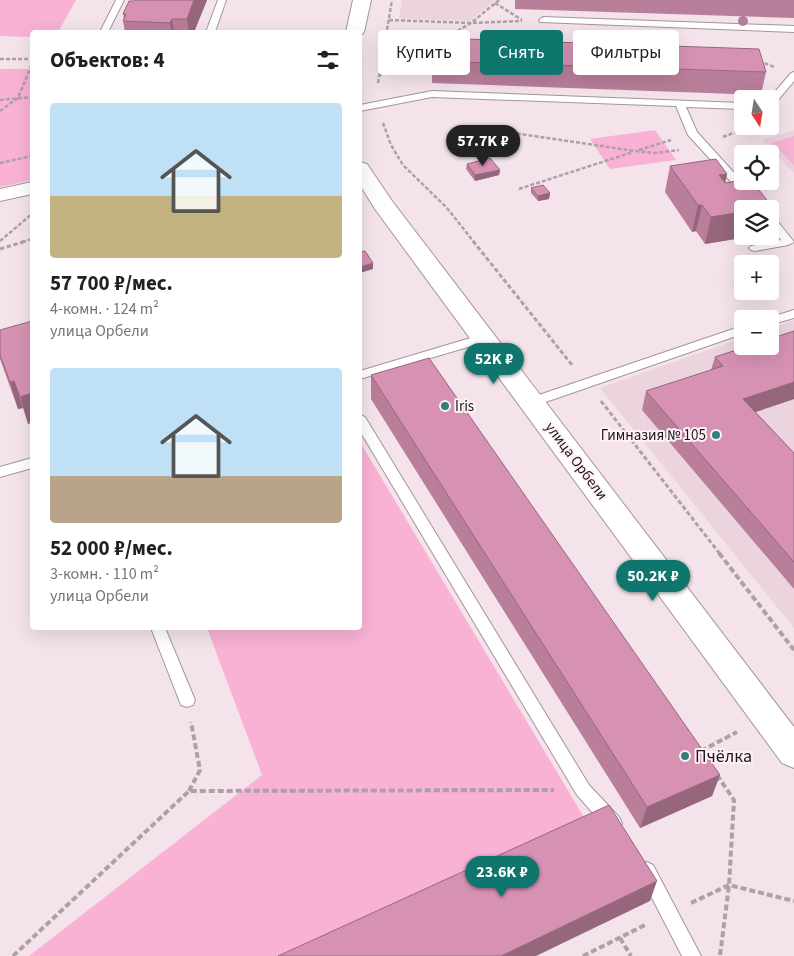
<!DOCTYPE html>
<html lang="ru">
<head>
<meta charset="utf-8">
<style>
	body { margin:0; font-family:"Source Sans 3",sans-serif; background:#f6f6f6; color:#202124; height:100vh; display:flex; flex-direction:column; font-size:19px; white-space:nowrap }
	* { box-sizing:border-box; margin:0 }
	p { font-size:16px; color:#757577 }
	.icon { flex:none; width:28px; height:28px; fill:none; stroke:currentColor; stroke-width:2; stroke-linecap:round; stroke-linejoin:round }
	.map { position:relative; flex:1; overflow:hidden }
	.drawer { position:absolute; left:30px; top:30px; width:332px; height:600px; display:flex; flex-direction:column; background:#fff; border-radius:5px; box-shadow:0 5px 20px #0002 }
	.drawer>* { flex:none }
	.guide { position:absolute; left:378px; top:30px; width:341px; height:45px; display:flex; gap:10px }
	.needle { width:32px; rotate:168deg }
	.controls { position:absolute; left:734px; top:90px; display:grid; gap:10px }
	.controls a { display:grid; place-items:center; width:45px; height:45px; border-radius:5px; background:#fff; box-shadow:0 5px 20px #0002; font-size:25px }
	.price { position:absolute; translate:-50% -42px; padding:0 11px; border-radius:18px; background:#0f766e; color:#fff; font-size:16px; line-height:32px; filter:drop-shadow(0 1px 2px #0008) }
	.price::after { content:''; position:absolute; left:50%; top:30px; width:15px; height:11px; margin-left:-8px; background:inherit; clip-path:polygon(0 0,100% 0,50% 100%) }
	.price.on { background:#222; color:#fff }
	ul { padding:0; list-style:none }
	li { display:grid; align-content:center; gap:10px; height:265px; padding:0 20px }
	li span { display:grid; place-items:center; height:155px; border-radius:5px; color:#555 }
	li>.icon { margin-inline-start:auto }
	span .icon { width:90px; height:90px; fill:#fffc; stroke-width:1 }
	li b { font-size:21px }
	h2 { display:flex; justify-content:space-between; align-items:center; height:60px; padding:0 20px; font-size:21px }
	.pill { padding:0 18px; border-radius:5px; background:#fff; box-shadow:0 5px 20px #0002; font-size:18px; line-height:45px }
	.pill.on { background:#0f766e; color:#fff }
	.map>svg:first-child { display:block }
</style>
</head>
<body>
<div class="map">
<svg width="794" height="956" viewBox="0 0 794 956">
	<rect width="100%" height="100%" fill="#f4e3eb"/>
	<path fill="#ecd4df" d="M402 0H495L470 21 399 18Z
		M794 130V173L762 140Z
		M794 320V628L600 388 742 338V346H770V329Z"/>
	<path fill="#f9b2d4" d="M0 0H76L58 32H32V37L0 36Z
		M0 69H32V180L0 187Z
		M655 130 676 160 610 169 590 139Z
		M794 136V165L772 143Z
		M360 442 585 819 282 956H29L262 775 207 628H360Z"/>
	<g fill="none" stroke-linecap="round" stroke-linejoin="round">
		<defs>
			<path id="lane" d="M116 0H124L108 32H100Z
				M218 0H226L215 32H206Z
				M543 17 794 26V32L540 22 539 20Z
				M794 72V81L773 106 770 107 769 99 791 73Z
				M432 91 742 103V109L686 107 697 132 767 209H756L688 135 676 106 432 97 360 111V105Z
				M770 216 774 217 794 242 788 245 755 251 751 250 749 248 751 246 781 240 770 226Z
				M794 310V318L770 325V319H765Z
				M742 326V334L537 405H527L526 402 527 399Z
				M484 334 488 335 490 338 488 341 360 379V371Z
				M360 415 365 417 589 785 619 817 622 823 619 829 613 831 607 829 577 795 360 431Z
				M32 458V468L0 477V467Z
				M151 628H165L195 700 193 705 187 707 181 705Z
				M647 862 653 865 701 956H682L638 871 641 865Z"/>
			<path id="street" d="M353 0H371L364 32 360 36V32H346Z
				M360 162 367 164 392 201 794 727V768L782 763 375 209 360 185Z
				M32 182V194L0 201V189Z"/>
		</defs>
		<use href="#lane" stroke="#a4959c" stroke-width="2"/>
		<use href="#street" stroke="#a4959c" stroke-width="2"/>
		<path stroke="#aea0a7" stroke-width="2.5" stroke-dasharray="4 2" stroke-linecap="butt" d="M495 3 522 20
			M389 20 471 23 522 21
			M442 40 471 23 499 0
			M0 59H32
			M759 61 774 67
			M379 76 437 43
			M378 83 392 0
			M0 100 32 97
			M0 111 18 98 32 64
			M383 123 391 145 403 165 447 208 474 242
			M487 129 635 151 655 153 679 150
			M723 137 751 126
			M639 150 671 140
			M0 163 32 156
			M519 189 633 152
			M0 241 32 214
			M22 242 32 239"/>
		<path stroke="#aea0a7" stroke-width="3" stroke-dasharray="4.5 2.5" stroke-linecap="butt" d="M473 241 572 365
			M0 249 26 241
			M601 401 720 554"/>
		<path stroke="#aea0a7" stroke-width="4" stroke-dasharray="6 3" stroke-linecap="butt" d="M719 553 794 650
			M701 751 737 732
			M717 775 734 800 729 885 720 956
			M189 791 200 770 191 722
			M691 903 729 885 794 901
			M620 938 631 956
			M13 956 189 791 554 790
			M583 956 647 924"/>
		<use href="#lane" fill="#fff" fill-rule="evenodd"/>
		<use href="#street" fill="#fff" fill-rule="evenodd"/>
	</g>
	<circle fill="#b37e9b" cx="743" cy="21" r="5"/>
	<path fill="#b97e9a" d="M135 0H207L194 32H125L123 21 124 19 123 14Z
		M515 0H794V18L515 9Z
		M432 61 766 72 761 95 432 83Z
		M467 164 500 170 499 175 475 181 466 169Z
		M670 166 727 174 725 183 742 236H753L705 244 696 231 692 232 665 192Z
		M531 188 550 193 549 199 538 201 531 193Z
		M0 330 28 424 23 408 18 409 0 359Z
		M715 357 794 399 755 412 794 453V589L642 410 646 391 711 370Z
		M371 375 720 775 712 796 640 828 371 399Z"/>
	<path fill="#96667d" d="M194 0H207L194 32H189L187 19Z
		M172 19 174 32H172L170 23Z
		M500 170 499 175 475 181V175Z
		M727 174 721 200 719 175Z
		M550 193 549 199 538 201V196Z
		M698 205H702L696 231 692 232Z
		M773 208 770 219V209H767Z
		M742 212V236H753L705 244 711 217Z
		M373 263V269L360 273V267Z
		M14 381 23 408 18 409 10 382Z
		M794 382V399L738 418 743 399Z
		M32 393V423L28 424 20 397Z
		M720 775 712 796 640 828 647 807Z
		M657 881 650 901 536 956H501Z"/>
	<path fill="#d792b3" stroke="#96667d" d="M135 0H194L187 19H172L170 23 123 21 126 14H123L129 1H134Z
		M435 38 759 49 766 72 432 61Z
		M490 158 500 170 475 175 467 164Z
		M716 159 727 174 719 175 725 183 742 180V181H752L773 208 767 209H742V212L711 217 702 205H698L670 166Z
		M543 185 550 193 538 196 531 188Z
		M365 251 373 263 360 267V252Z
		M32 321V393L20 397 14 381 10 382 0 355V330Z
		M794 331V382L743 399 794 453V562L646 391 723 366 715 357 748 346H770V339Z
		M429 358 720 775 647 807 371 375Z
		M609 805 657 881 501 956H278Z"/>
	<g fill="#347d80" stroke="#fff2f7" stroke-width="2">
		<circle cx="445" cy="406" r="5"/>
		<circle cx="716" cy="435" r="5"/>
		<circle cx="685" cy="756" r="5"/>
	</g>
	<g text-anchor="middle" dominant-baseline="central" stroke-width="4" stroke-linejoin="round" paint-order="stroke">
		<g font-size="15" fill="#1d171a" stroke="#fff2f7" text-anchor="start">
			<text x="455" y="406">Iris</text>
			<text x="706" y="435" text-anchor="end">Гимназия № 105</text>
		</g>
		<g font-size="15" fill="#1d171a" stroke="#fff2f7">
			<text transform="translate(576 461) rotate(53)">улица Орбели</text>
		</g>
		<g font-size="18" fill="#1d171a" stroke="#fff2f7" text-anchor="start">
			<text x="695" y="756">Пчёлка</text>
		</g>
	</g>
</svg>
<div class="controls">
<a><svg class="needle" viewBox="-14 -14 28 28"><path d="M0-13l5 13h-10z" fill="#e53935"/><path d="M0 13l5-13h-10z" fill="#757577"/></svg></a>
<a><svg class="icon" aria-label="locate" viewBox="0 0 24 24"><circle cx="12" cy="12" r="6"/><path d="M12 2v4M12 18v4M2 12h4M18 12h4"/></svg></a>
<a><svg class="icon" aria-label="layers" viewBox="0 0 24 24"><path d="M12 4l9 5-9 5-9-5zM3 14l9 5 9-5"/></svg></a>
<a>+</a>
<a>−</a>
</div>
<b class="price on" style="left:483px;top:167px">57.7K ₽</b>
<b class="price" style="left:494px;top:385px">52K ₽</b>
<b class="price" style="left:653px;top:602px">50.2K ₽</b>
<b class="price" style="left:502px;top:898px">23.6K ₽</b>
<div class="guide">
<a class="pill">Купить</a>
<a class="pill on">Снять</a>
<a class="pill">Фильтры</a>
</div>
<section class="drawer">
<h2>Объектов: 4<svg class="icon" aria-label="filters" viewBox="0 0 24 24"><path d="M4 7h16M4 17h16"/><circle cx="9" cy="7" r="2"/><circle cx="15" cy="17" r="2"/></svg></h2>
<ul>
<li><span style="background:linear-gradient(#bfe0f5 60%,#c2b280 0)"><svg class="icon" aria-label="home" viewBox="0 0 24 24"><path d="M3 11l9-7 9 7M6 9v11h12V9"/></svg></span><div><b>57 700 ₽/мес.</b><p>4-комн. · 124 m²</p><p>улица Орбели</p></div></li>
<li><span style="background:linear-gradient(#bfe0f5 70%,#b9a48a 0)"><svg class="icon" aria-label="home" viewBox="0 0 24 24"><path d="M3 11l9-7 9 7M6 9v11h12V9"/></svg></span><div><b>52 000 ₽/мес.</b><p>3-комн. · 110 m²</p><p>улица Орбели</p></div></li>
</ul>
</section>
</div>
</body>
</html>
